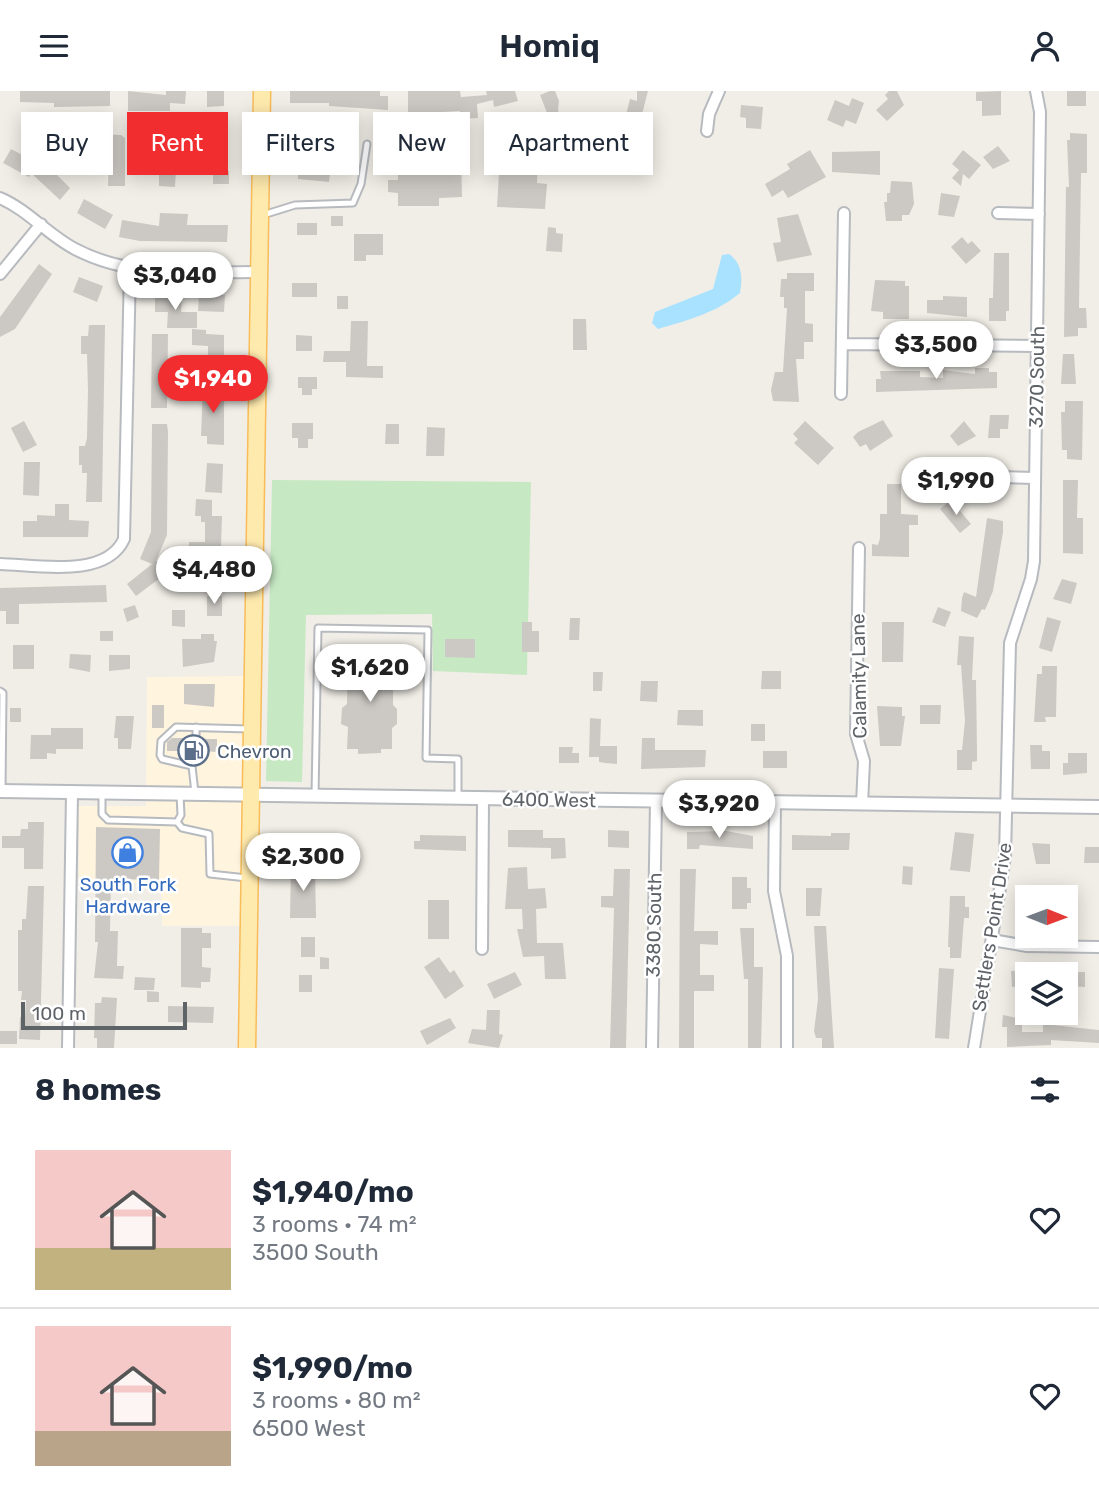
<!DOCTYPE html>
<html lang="en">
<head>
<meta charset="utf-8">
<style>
	body { margin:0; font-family:Rubik,sans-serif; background:#f6f6f7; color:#1f2937; height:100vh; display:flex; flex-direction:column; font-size:26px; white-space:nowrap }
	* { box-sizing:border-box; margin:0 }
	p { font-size:23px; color:#747a83 }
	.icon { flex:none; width:38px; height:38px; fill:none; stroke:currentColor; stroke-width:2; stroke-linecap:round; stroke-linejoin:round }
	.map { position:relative; height:957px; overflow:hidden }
	.sheet { display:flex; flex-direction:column; background:#fff; flex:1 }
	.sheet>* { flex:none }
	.banner { position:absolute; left:21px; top:21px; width:700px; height:63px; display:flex; gap:14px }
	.needle { width:46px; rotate:91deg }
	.tools { position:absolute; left:1015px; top:794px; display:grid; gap:14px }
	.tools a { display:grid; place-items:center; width:63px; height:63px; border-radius:0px; background:#fff; box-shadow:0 4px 18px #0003; font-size:35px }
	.scale { position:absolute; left:21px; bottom:18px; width:166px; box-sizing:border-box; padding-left:7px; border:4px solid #5e6368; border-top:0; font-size:19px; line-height:24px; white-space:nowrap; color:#5e6368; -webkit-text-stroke:5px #fff; paint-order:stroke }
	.price { position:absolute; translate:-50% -60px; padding:0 16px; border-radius:24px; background:#fff; color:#222; font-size:23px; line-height:46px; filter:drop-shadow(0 2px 4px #0008) }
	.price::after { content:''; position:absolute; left:50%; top:42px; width:21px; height:16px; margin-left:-10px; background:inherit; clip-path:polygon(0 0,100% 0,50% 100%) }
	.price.current { background:#f12d30; color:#fff }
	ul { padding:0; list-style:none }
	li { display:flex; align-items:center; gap:21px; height:175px; padding:0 35px }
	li+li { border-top:2px solid #e0e1e3 }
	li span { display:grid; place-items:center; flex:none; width:196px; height:140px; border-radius:0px; color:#555 }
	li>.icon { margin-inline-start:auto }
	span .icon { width:84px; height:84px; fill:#fffc; stroke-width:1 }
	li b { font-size:30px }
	h2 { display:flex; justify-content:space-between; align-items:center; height:84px; padding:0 35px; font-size:30px }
	.pill { padding:0 24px; border-radius:0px; background:#fff; box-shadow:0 4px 18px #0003; font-size:24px; line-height:63px }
	.pill.current { background:#f12d30; color:#fff }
	header { display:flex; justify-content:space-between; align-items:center; height:91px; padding:0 35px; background:#fff; font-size:32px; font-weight:600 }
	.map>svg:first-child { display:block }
</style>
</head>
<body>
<header><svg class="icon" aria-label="menu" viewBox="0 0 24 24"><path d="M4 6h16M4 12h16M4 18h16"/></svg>Homiq<svg class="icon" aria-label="person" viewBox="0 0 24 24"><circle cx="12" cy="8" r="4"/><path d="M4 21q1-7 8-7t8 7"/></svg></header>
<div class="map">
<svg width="1099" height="957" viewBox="0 0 1099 957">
	<rect width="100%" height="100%" fill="#f1eee7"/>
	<path fill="#fff4de" d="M246 585 243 835H162L161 792H79V715H146L147 586Z"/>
	<path fill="#c6e9c3" d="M272 389 531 391 527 584 433 580 432 523 306 524 302 691 266 690Z"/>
	<path fill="#a9e2ff" d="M729 163C742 172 743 187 740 202 716 222 688 229 658 238L652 232 655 221 713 198 722 164Z"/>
	<path fill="#ccc9c4" d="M20 0H110V15L54 16V12L20 11Z
		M128 0 166 4V0H186L185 13 170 12V20H128Z
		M207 0H224V15L207 16Z
		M290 0H380V5H388V19L329 15V12H290Z
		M408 0H460L461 6 487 4 486 0H515L518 10 494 16 493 9 477 13 478 27 460 28V20L408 23Z
		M550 0H555L559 10 558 19 561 28 551 32 540 4Z
		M637 0H648L639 35 632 33 631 37 619 34 621 23 626 24 630 8 637 10Z
		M889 0H897L904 14 887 30 876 19 888 8 885 4Z
		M1001 0V24L982 25V10H976V1Z
		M1067 0H1086V15H1067Z
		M852 7 864 12 856 33 846 29 843 36 827 29 835 9 849 15Z
		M741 14 763 16 761 38 746 37V27L740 26Z
		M500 26 503 39 492 41 489 29Z
		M1070 42 1087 43V82H1081L1079 217H1086L1087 237H1078V245L1064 246 1066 96H1069L1067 49H1070Z
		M99 43 121 44 125 47V95H108L109 56H99Z
		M166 51H192V60H177L175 96 159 95V65H166Z
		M56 53 67 59 54 81 70 97 60 109 31 82 29 86 3 72 11 58 43 75Z
		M194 54 216 55V67H194Z
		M998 55 1010 70 993 78 983 66Z
		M810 59 826 86 788 107 783 99 772 106 765 93 790 78 787 73Z
		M963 59 981 74 969 88 963 83 961 95 952 87 959 79 952 73Z
		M880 60V84L832 81V61Z
		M438 63H461L462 106 439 107V115H398V102L388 101V89H398V81H407L408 71 438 72Z
		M500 65 538 66 537 92 547 93 545 118 497 116Z
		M294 72H322V82H330L329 91 298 88V83H294Z
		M213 80H229V93H213Z
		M891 90 912 91 914 113 909 124H902V130H886L884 111H887V102H890Z
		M941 102 960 105 954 126 938 124Z
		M84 108 113 124 105 138 77 122Z
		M160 122 188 123 187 134H228L227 151 140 150 119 146 122 129 159 135Z
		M798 123 812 164 777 171 773 152 781 151 777 127Z
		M331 125H343V135H331Z
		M297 132H317V144H297Z
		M548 136 556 137V142L563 143 562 161 546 160Z
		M354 143H383V164H366V170H354Z
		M962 146 968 153 972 150 981 160 966 173 951 156Z
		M994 162H1009V220H1006V230H989V207H993Z
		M39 173 52 183 15 238 0 246V226Z
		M787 182H814V200H805V232L813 233V251H804V268H796L799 311 773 310 771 299 775 281H783L787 217H784V206H780L781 188H787Z
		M79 186 103 195 97 211 73 201Z
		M875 189 905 190V195H909V228H883V221L871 220Z
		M292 192H317V206H292Z
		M155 204 182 205 181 221H197V237H167L168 221H155Z
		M199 204H225L224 221 198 220Z
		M337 205H348V218H337Z
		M943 205 967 206V226L927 222V209H943Z
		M573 228H586L587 259H573Z
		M351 230H368L367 275H383V287L346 286V271H323L324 260H350Z
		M89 234H105L102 411H86L87 382H82V374H79V355H85L87 347 88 299 87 263H81V245H88Z
		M192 238 206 239V243L224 244V277L208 276V255L192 254Z
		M152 243H168L167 317H151Z
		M296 244 312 245V260H296Z
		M1063 263H1074L1076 293H1061Z
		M975 277H989V281H997V297L876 301V288H881L880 280H920V286L943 287V279L975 283Z
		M298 286H317V298H312V304H302V297H298Z
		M203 295H219V301H224V354L207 353V345H201Z
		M1065 310H1083L1082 369 1067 368V359H1062L1061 321H1065Z
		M990 324H1009L1008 338H1000V347H988Z
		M883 329 893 345 870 360 866 353 860 356 853 346 858 341Z
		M24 330 37 354 23 361 11 337Z
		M805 330 834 357 818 374 794 352 798 348 793 343Z
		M964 330 976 345 958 355 950 345Z
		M292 332H313V348H308V357H298V347H292Z
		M152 333H167L168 341 167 444 156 470 176 479 170 491 160 487 136 505 127 493 152 473 140 468 151 441Z
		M386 333H399V353H385Z
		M427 336 445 337 444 365H426Z
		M937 370H952L950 399H938Z
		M24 371H40L39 405 23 404Z
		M207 372 223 373 222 402 205 401Z
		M1063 389H1078L1077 427H1083V463L1063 462Z
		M887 393H901V423L918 424V434H909V466L872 465V453L878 454 880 447V423H887Z
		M196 408 212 409V425H222L220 488H205L202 468H188L189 451H205V431H201V425H195Z
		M951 409 971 433 960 442 940 418Z
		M55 413H69V429L89 430 88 446H23V430H37V424L55 425Z
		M987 427 1003 430V441L993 500 985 519 982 518 977 527 961 520 962 507 964 501 976 506Z
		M1062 488 1077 492 1071 513 1053 508Z
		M106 494 107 511 19 513V533H6V520H0V497Z
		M207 505H222V525H207Z
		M135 514 139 526 127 531 123 518Z
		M938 516 951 521 945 536 932 531Z
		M172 519H185V536L172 535Z
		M1047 526 1061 530 1052 561 1039 557Z
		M570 527H580L579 549H569Z
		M522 531H532V540H539V561H522Z
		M882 531H904L903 571H882Z
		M100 540H113V550H100Z
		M201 543H214V550H217L214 571 183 576 182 548H201Z
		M959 545 974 546 972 589H976L977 660V670L972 671V679H957V659H962L965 630 961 574H957Z
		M445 548H475V567L445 566Z
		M13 554H34V578H13Z
		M70 563 91 564 90 581 69 577Z
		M109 564H130V578L109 580Z
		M348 565 393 566V614L397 618V633L392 637V658H381V662L358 663V658H347L348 636 341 633 342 617 347 613Z
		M1042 575H1057L1056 626H1045L1046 631H1034L1037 583H1042Z
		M762 580H781V598H761Z
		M593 581H603L602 600H593Z
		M641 590H658L657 611 640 610Z
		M184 593H215L214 616 184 613Z
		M152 614H164V637H152Z
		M920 614H941L940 633H920Z
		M877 615 902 616V625H905L901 655H880Z
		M10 617H21V631H10Z
		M678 619H703V635L677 634Z
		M116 625H134L131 658H118V647H114Z
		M590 627 601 628 600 655H617V673L605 672 599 671V666H589Z
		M751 633H765V650H751Z
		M51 637H83V658H56V663L47 662V668H30L31 644H51Z
		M172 647H191L195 653 201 648H217V661L201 660 197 655 191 660H167V651Z
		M642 647H655V659H706L705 676 641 678Z
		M1030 654H1042V660H1050V678H1031Z
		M559 656H573L572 662H579V672H559Z
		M763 660H787V677H763Z
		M1068 662H1087V682L1063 684V672H1068Z
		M28 731H44L43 778H24V757H2V745H20L21 738H28Z
		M96 736 160 738 159 789 111 788 110 840H118L117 875H124L123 888 94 887 98 851H95Z
		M508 739H543V747H565L566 767 551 768V757L508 756Z
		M608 739 629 740V757L608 756Z
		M726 740 753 745V758L700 754 699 758H687V741Z
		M955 741 974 743 970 781 950 779Z
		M831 742H850L849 759H792V744L831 745Z
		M420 744 466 745V760L414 758V750H420Z
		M1032 752 1050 753V773H1036Z
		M1085 756H1099V772H1084Z
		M322 767 334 768V780H322Z
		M903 775 913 776 912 794 902 793Z
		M291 776 315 777 316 827H290Z
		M527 776 528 798 545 797 547 817 536 818 537 852H563L566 888H545L544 865 523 866 517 838H523L522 818H505L508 777Z
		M614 778H630L626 957H610L614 817 601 816V805H613Z
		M680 778H696L694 840H718V854L700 853V884H714V900H694V957H679Z
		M732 786H747V797H751V812H747V818H732Z
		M28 795H44L40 949 19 948 20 926H25L26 909H21L22 900H18V839H22V828H26Z
		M806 797H822L820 825H806Z
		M1025 797 1045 798V807H1025Z
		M950 805H965V816H969V827H964L961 867H950V856H948Z
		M428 809H449V848H428Z
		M814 835H826L834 957H822V947H816L814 940 818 908Z
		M181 837H202V842H211V857H202V876L211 877 210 891H201V897L181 896Z
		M740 837H754V876H763L761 957H748V888H744Z
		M301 846H315V866H301Z
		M320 866 329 867V878H320Z
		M439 866 450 882 454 879 464 895 445 908 424 876Z
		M939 877 954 878 949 948 935 947Z
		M1027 879V895L1012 896 1011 880Z
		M515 881 522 894 494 908 487 893Z
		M1066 881H1085V896L1066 895Z
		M299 884H312V901H299Z
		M135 886 155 887 154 899H134Z
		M147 900 159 901V911H147Z
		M102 906 117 907 114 957H97V947H94L95 912H101Z
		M168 915 214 916 213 932 168 931Z
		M487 919H500L499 943 503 944 499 957 468 952 472 938 486 939Z
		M1003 924 1022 928V941H1043V933L1099 939V952L1051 949V954L1007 956V936H1002Z
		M450 927 456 937 427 954 420 940Z
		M0 940H17V953H0Z"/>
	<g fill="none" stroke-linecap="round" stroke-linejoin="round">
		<defs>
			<path id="service" d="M263 124 295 114 353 112 361 93 367 53
				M0 600 3 602 2 700
				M196 636V648
				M192 675 196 660
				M102 702V723L108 729 177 731 181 724 180 704
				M195 702 192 675 162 668 160 664 161 650 176 636 249 638
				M315 705 318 537 428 539 426 667 458 668V705
				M177 731 182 737 209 743 210 783 247 787"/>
			<path id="minor" d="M707 40 709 23 719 0
				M0 107C28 119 48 144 75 158 132 188 197 181 259 181
				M998 122 1039 123
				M0 183 41 133
				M842 253 1037 255
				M841 303 844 122
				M994 386 1035 387
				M859 457 856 643 864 670 862 713
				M0 473C37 474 106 488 124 448L130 178
				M775 712 774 800 787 865V957
				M992 849 1027 855 1099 856
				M482 858 483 708
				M68 957 72 702
				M652 957 656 710
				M974 957 1005 766 1010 552 1031 488 1034 470 1040 21 1036 0"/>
			<path id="tertiary" d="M0 700 1099 716"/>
			<path id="primary" d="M247 957 262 0"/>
		</defs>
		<use href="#service" stroke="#b7babe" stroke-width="9"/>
		<use href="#minor" stroke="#b7babe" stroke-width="14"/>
		<use href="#tertiary" stroke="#b7babe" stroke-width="16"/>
		<use href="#primary" stroke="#f8bc59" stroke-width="19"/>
		<use href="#service" stroke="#fff" stroke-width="5"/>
		<use href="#minor" stroke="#fff" stroke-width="10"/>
		<use href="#tertiary" stroke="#fff" stroke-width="12"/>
		<use href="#primary" stroke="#ffeaae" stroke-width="16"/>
	</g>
	<defs>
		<symbol id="fuel-ring" viewBox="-11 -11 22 22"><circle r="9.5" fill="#fff" stroke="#5c6f8a" stroke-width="1.5"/><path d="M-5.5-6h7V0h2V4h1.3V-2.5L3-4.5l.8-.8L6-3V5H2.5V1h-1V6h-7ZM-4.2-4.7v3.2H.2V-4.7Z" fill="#5c6f8a"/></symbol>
		<symbol id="shop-ring" viewBox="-11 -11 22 22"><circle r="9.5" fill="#fff" stroke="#3f7fe0" stroke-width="1.5"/><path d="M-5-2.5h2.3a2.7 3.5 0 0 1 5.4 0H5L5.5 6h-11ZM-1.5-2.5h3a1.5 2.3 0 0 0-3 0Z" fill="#3f7fe0"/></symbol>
	</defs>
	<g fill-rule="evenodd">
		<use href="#fuel-ring" x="176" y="642" width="35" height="35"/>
		<use href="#shop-ring" x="110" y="744" width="35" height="35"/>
	</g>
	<g text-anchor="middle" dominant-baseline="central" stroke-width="5" stroke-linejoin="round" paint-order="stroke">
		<g font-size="19" fill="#5e6368" stroke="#fff">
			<text transform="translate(1037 286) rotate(-89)">3270 South</text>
			<text transform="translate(859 585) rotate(-91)">Calamity Lane</text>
			<text transform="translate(549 709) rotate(1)">6400 West</text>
			<text transform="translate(654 834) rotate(-89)">3380 South</text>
			<text transform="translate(992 836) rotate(-81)">Settlers Point Drive</text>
		</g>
		<g font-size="19" fill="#4e5e75" stroke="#fff" text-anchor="start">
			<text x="217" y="660">Chevron</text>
		</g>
		<g font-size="19" fill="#366cbe" stroke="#fff">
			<text x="128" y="793">South Fork<tspan x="128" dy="22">Hardware</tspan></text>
		</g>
	</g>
</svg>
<div class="tools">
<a><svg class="needle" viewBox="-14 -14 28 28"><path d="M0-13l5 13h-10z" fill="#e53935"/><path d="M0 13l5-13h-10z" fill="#747a83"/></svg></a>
<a><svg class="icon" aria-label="layers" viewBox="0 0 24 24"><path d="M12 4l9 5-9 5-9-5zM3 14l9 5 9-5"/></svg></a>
</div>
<div class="scale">100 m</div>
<b class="price" style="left:175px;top:221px">$3,040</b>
<b class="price" style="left:936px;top:290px">$3,500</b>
<b class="price current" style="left:213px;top:324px">$1,940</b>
<b class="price" style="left:956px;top:426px">$1,990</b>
<b class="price" style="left:214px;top:515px">$4,480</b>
<b class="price" style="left:370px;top:613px">$1,620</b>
<b class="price" style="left:719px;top:749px">$3,920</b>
<b class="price" style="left:303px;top:802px">$2,300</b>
<div class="banner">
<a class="pill">Buy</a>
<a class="pill current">Rent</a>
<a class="pill">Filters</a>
<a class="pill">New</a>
<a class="pill">Apartment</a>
</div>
</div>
<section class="sheet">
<h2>8 homes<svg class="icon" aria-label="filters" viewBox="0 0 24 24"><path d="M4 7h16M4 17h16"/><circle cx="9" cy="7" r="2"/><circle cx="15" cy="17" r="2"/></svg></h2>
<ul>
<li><span style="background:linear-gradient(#f6c9c9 70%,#c2b280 0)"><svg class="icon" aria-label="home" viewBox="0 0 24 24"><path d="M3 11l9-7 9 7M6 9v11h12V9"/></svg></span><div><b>$1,940/mo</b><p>3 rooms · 74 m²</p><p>3500 South</p></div><svg class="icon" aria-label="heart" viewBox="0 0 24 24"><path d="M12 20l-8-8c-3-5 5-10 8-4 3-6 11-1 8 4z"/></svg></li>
<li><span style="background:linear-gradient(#f6c9c9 75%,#b9a48a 0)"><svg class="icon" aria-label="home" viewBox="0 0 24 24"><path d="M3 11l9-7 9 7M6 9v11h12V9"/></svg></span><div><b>$1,990/mo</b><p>3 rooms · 80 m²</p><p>6500 West</p></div><svg class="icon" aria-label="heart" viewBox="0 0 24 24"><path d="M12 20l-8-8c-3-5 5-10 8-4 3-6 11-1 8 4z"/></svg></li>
</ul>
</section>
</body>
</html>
